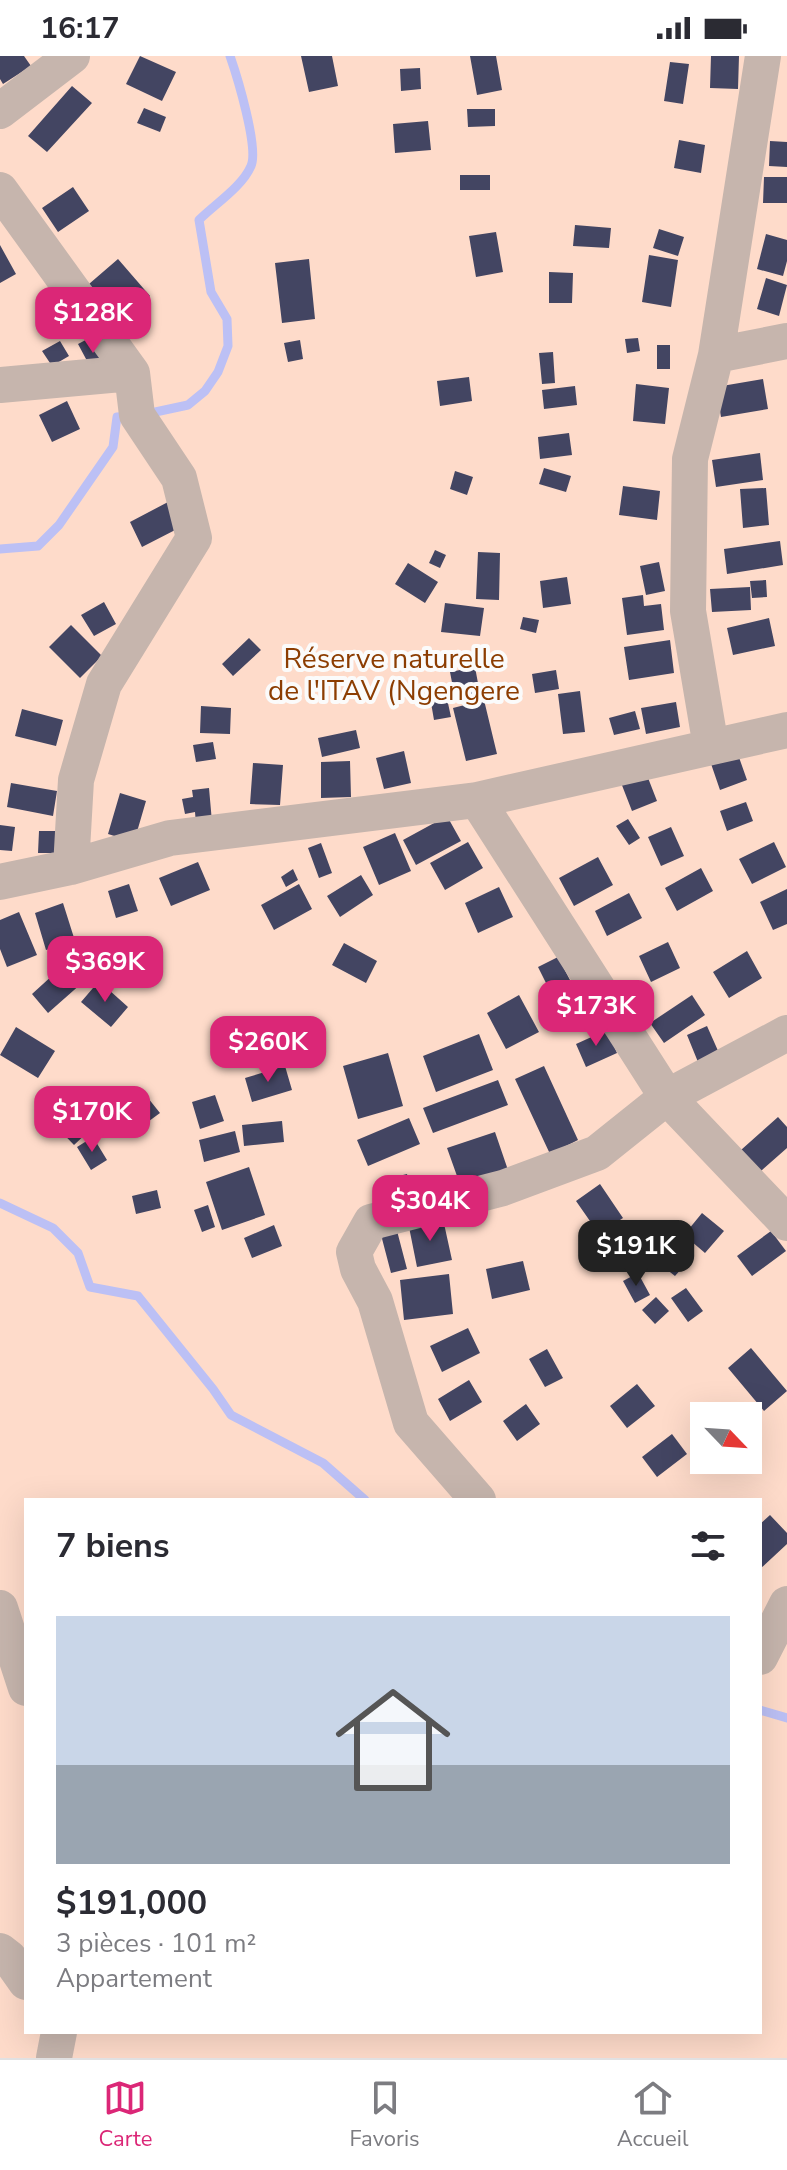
<!DOCTYPE html>
<html lang="fr">
<head>
<meta charset="utf-8">
<style>
	body { margin:0; font-family:"Nunito Sans",sans-serif; background:#f2f2f3; color:#2b2b33; height:100vh; display:flex; flex-direction:column; font-size:30px; white-space:nowrap }
	* { box-sizing:border-box; margin:0 }
	p { font-size:26px; color:#7c7c81 }
	.icon { flex:none; width:44px; height:44px; fill:none; stroke:currentColor; stroke-width:2; stroke-linecap:round; stroke-linejoin:round }
	.map { position:relative; flex:1; overflow:hidden }
	.side { position:absolute; left:24px; top:1442px; width:738px; height:536px; display:flex; flex-direction:column; background:#fff; border-radius:0px; box-shadow:0 8px 32px #0002 }
	.side>* { flex:none }
	.needle { width:52px; rotate:115deg }
	.tools { position:absolute; left:690px; top:1346px; display:grid; gap:16px }
	.tools a { display:grid; place-items:center; width:72px; height:72px; border-radius:0px; background:#fff; box-shadow:0 8px 32px #0002; font-size:40px }
	.price { position:absolute; translate:-50% -68px; padding:0 18px; border-radius:16px; background:#db2777; color:#fff; font-size:26px; line-height:52px; filter:drop-shadow(0 2px 4px #0008) }
	.price::after { content:''; position:absolute; left:50%; top:48px; width:24px; height:18px; margin-left:-12px; background:inherit; clip-path:polygon(0 0,100% 0,50% 100%) }
	.price.selected { background:#222; color:#fff }
	ul { padding:0; list-style:none }
	li { display:grid; align-content:center; gap:16px; height:424px; padding:0 32px }
	li span { display:grid; place-items:center; height:248px; border-radius:0px; color:#555 }
	li>.icon { margin-inline-start:auto }
	span .icon { width:144px; height:144px; fill:#fffc; stroke-width:1 }
	li b { font-size:34px }
	h2 { display:flex; justify-content:space-between; align-items:center; height:96px; padding:0 32px; font-size:34px }
	.status { display:flex; justify-content:space-between; align-items:center; height:56px; padding:0 40px; background:#fff; direction:ltr }
	.status svg { height:22px; fill:currentColor }
	.menu { display:flex; justify-content:space-around; align-items:center; height:112px; border-top:2px solid #e1e1e2; background:#fff; font-size:22px; color:#7c7c81 }
	.menu a { display:grid; justify-items:center; gap:4px }
	.menu .selected { color:#db2777 }
	.map>svg:first-child { display:block }
</style>
</head>
<body>
<div class="status"><b>16:17</b><svg viewBox="0 0 49 12"><path d="M0 12V9h3v3zM5 12V6h3v6zM10 12V3h3v9zM15 12V0h3v12zM26 1h20v11H26zM47 4h2v5h-2z"/></svg></div>
<div class="map">
<svg width="787" height="2002" viewBox="0 0 787 2002">
	<rect width="100%" height="100%" fill="#fbfbfb"/>
	<path fill="#fedbca" fill-rule="evenodd" d="M0 0H787V2002H0ZM704 1360H748V1404H704ZM26 1444H760V1976H26Z"/>
	<g fill="none" stroke-linecap="round" stroke-linejoin="round">
		<path stroke="#bcc0f5" stroke-width="9" d="M146 358 188 349 205 335 218 316 228 290 227 263 211 236 199 164C215 148 242 131 251 110 259 92 237 20 230 0
			M0 493 38 490 59 469 113 391 117 361 131 360
			M0 1147 53 1172 78 1197 90 1231 138 1240 213 1333 231 1359 323 1407 365 1444
			M760 1654 787 1662"/>
	</g>
	<path fill="#434562" d="M0 0H24L31 10 3 28 0 23Z
		M140 0 176 16 162 45 126 28Z
		M301 0H332L338 30 309 36Z
		M470 0H496L502 34 477 39Z
		M711 0H739L738 33 710 32Z
		M670 6 689 8 683 48 664 45Z
		M420 12 421 33 401 35 400 13Z
		M72 30 92 47 47 96 28 80Z
		M144 52 166 61 160 76 137 67Z
		M467 53H495V70L468 71Z
		M428 65 431 94 395 97 393 68Z
		M679 84 705 89 701 117 674 112Z
		M770 85 787 86V111L769 110Z
		M460 119H490V134H460Z
		M764 121H787V147H763Z
		M73 131 89 155 58 176 42 152Z
		M575 169 611 172 609 192 573 190Z
		M659 173 684 181 678 200 653 192Z
		M496 176 503 216 476 221 469 180Z
		M766 178 787 184V205L783 220 757 213Z
		M0 189 16 218 0 227Z
		M649 199 678 204 671 251 642 246Z
		M118 203 150 240 121 265 89 228Z
		M309 203 315 263 282 267 275 207Z
		M549 216 573 217 572 247H549Z
		M766 222 787 229 779 260 757 253Z
		M99 277 101 331 78 288Z
		M638 282 640 295 627 297 625 283Z
		M300 284 303 303 288 306 284 287Z
		M60 285 69 300 52 310 42 295Z
		M657 289H670V313H657Z
		M553 296 555 327 542 328 539 297Z
		M469 321 472 345 440 350 437 325Z
		M763 323 768 353 721 361 716 331Z
		M636 328 669 332 665 368 633 365Z
		M575 330 577 349 544 353 542 334Z
		M67 345 80 373 52 386 39 359Z
		M569 377 572 399 540 403 538 381Z
		M760 397 763 424 716 431 712 404Z
		M544 412 571 420 566 436 539 428Z
		M455 415 473 421 467 439 450 433Z
		M623 430 660 435 657 464 619 459Z
		M766 432 769 469 743 472 740 433Z
		M168 446 181 471 142 491 130 466Z
		M780 485 783 509 727 518 724 493Z
		M435 494 446 499 440 512 429 507Z
		M478 496 500 497 499 544 476 543Z
		M659 506 665 535 646 539 640 510Z
		M408 507 438 526 425 547 395 528Z
		M567 521 571 548 543 552 540 525Z
		M766 524 767 541 752 542 750 525Z
		M750 531 751 554 712 556 710 533Z
		M643 539 644 550 661 548 664 574 627 579 622 542Z
		M104 546 116 568 94 580 81 559Z
		M445 547 484 552 480 580 441 576Z
		M523 561 539 564 536 577 520 573Z
		M769 562 775 590 733 599 727 572Z
		M71 569 102 600 80 622 49 591Z
		M249 582 261 594 233 620 222 608Z
		M670 584 674 617 629 624 624 591Z
		M475 611 480 638 455 642 450 616Z
		M556 614 559 633 535 637 532 618Z
		M580 635 585 676 563 678 558 638Z
		M446 638 451 661 434 664 430 641Z
		M484 644 497 698 466 705 453 652Z
		M676 646 680 671 646 678 641 652Z
		M201 650 231 652 230 678 200 677Z
		M22 653 63 664 56 690 15 680Z
		M635 655 640 673 614 679 609 662Z
		M356 674 360 692 322 701 318 682Z
		M213 686 216 703 196 706 193 689Z
		M735 690 747 724 720 734 708 699Z
		M404 695 411 727 384 733 376 702Z
		M350 705 351 741 321 742V706Z
		M253 707 283 709 280 749 250 748Z
		M643 709 657 745 632 755 618 719Z
		M11 727 57 735 53 760 7 751Z
		M209 732 212 766 196 768 195 756 185 758 182 743 193 741 192 734Z
		M120 737 146 745 134 786 108 778Z
		M746 746 753 765 727 775 720 755Z
		M447 760 461 785 416 809 403 784Z
		M628 763 640 782 629 789 616 770Z
		M0 769 15 771 12 795 0 794Z
		M671 771 684 800 661 810 648 781Z
		M39 775H59L58 797H38Z
		M395 777 411 815 379 829 363 791Z
		M468 786 483 812 445 834 430 807Z
		M774 786 786 811 752 828 739 803Z
		M321 787 332 817 319 822 308 792Z
		M598 801 613 829 574 850 559 822Z
		M198 806 210 834 171 850 159 822Z
		M701 812 713 835 677 855 665 832Z
		M293 813 298 824 286 831 281 821Z
		M361 819 373 839 340 861 327 840Z
		M129 828 138 855 116 862 108 835Z
		M299 828 312 853 274 874 261 849Z
		M499 831 513 861 478 877 465 847Z
		M787 833V868L773 874 760 846Z
		M629 837 642 862 607 880 595 855Z
		M63 847 75 885 46 894 35 857Z
		M19 856 37 899 7 911 0 893V864Z
		M668 886 680 912 651 926 639 900Z
		M344 887 377 905 366 927 332 909Z
		M747 895 762 922 729 942 713 916Z
		M558 901 582 947 561 957 538 911Z
		M65 908 82 927 48 957 32 938Z
		M99 925 128 951 111 971 81 946Z
		M519 939 539 976 506 993 487 957Z
		M692 939 705 959 664 987 650 967Z
		M707 970 719 997 698 1006 687 979Z
		M16 971 55 995 38 1022 0 999Z
		M607 974 617 997 586 1011 576 988Z
		M479 978 493 1014 436 1036 423 1000Z
		M388 997 403 1050 358 1063 343 1010Z
		M285 1010 292 1034 252 1046 245 1022Z
		M544 1010 578 1084 550 1098 515 1023Z
		M498 1024 508 1049 433 1077 423 1052Z
		M144 1037 160 1057 130 1079 115 1059Z
		M215 1039 224 1065 200 1073 192 1046Z
		M65 1048 90 1074 74 1089 49 1063Z
		M778 1061 787 1071V1092L761 1115 741 1094Z
		M409 1062 420 1088 368 1110 357 1084Z
		M282 1065 284 1086 244 1090 242 1069Z
		M235 1075 240 1096 204 1106 199 1084Z
		M495 1076 509 1117 462 1134 447 1092Z
		M93 1081 107 1104 91 1114 77 1091Z
		M249 1111 265 1159 222 1174 206 1126Z
		M407 1118 412 1139 379 1147 375 1126Z
		M600 1128 623 1162 599 1178 576 1145Z
		M157 1134 161 1152 136 1158 132 1140Z
		M208 1149 215 1171 202 1176 194 1154Z
		M702 1157 724 1175 705 1197 684 1179Z
		M443 1163 452 1204 417 1211 409 1171Z
		M274 1169 282 1190 252 1202 244 1182Z
		M396 1171 407 1213 391 1217 380 1175Z
		M771 1175 786 1195 752 1220 737 1200Z
		M664 1195 683 1211 675 1220 656 1205Z
		M523 1205 530 1234 492 1243 486 1213Z
		M638 1217 650 1239 635 1247 623 1225Z
		M449 1218 453 1258 404 1264 400 1224Z
		M686 1232 703 1255 688 1266 671 1242Z
		M656 1241 669 1255 655 1268 642 1254Z
		M468 1272 480 1297 442 1316 430 1290Z
		M751 1292 787 1335 764 1355 728 1312Z
		M547 1293 563 1322 545 1331 529 1303Z
		M469 1324 482 1346 450 1365 438 1343Z
		M637 1328 655 1350 627 1372 610 1350Z
		M526 1348 540 1368 517 1385 503 1365Z
		M672 1378 687 1398 657 1421 642 1401Z
		M770 1459 787 1477V1488L760 1513V1468Z"/>
	<g fill="none" stroke-linecap="round" stroke-linejoin="round">
		<path stroke="#c6b5ad" stroke-width="36" d="M0 55 72 0
			M0 134 132 317 137 359 179 422 194 482 104 628 76 724 71 811
			M716 299 787 285
			M0 329 132 317
			M711 691 688 555 690 403 716 299 763 0
			M477 744 667 1041 787 1167
			M0 826 71 811 170 782 477 744 787 674
			M478 1444 411 1367 375 1245 358 1213 354 1196 371 1166 503 1132 597 1097 667 1041 787 977
			M0 1552 26 1632
			M760 1601 787 1548
			M0 1895 9 1902 26 1926
			M54 2002 59 1976"/>
	</g>
	<g text-anchor="middle" dominant-baseline="central" stroke-width="8" stroke-linejoin="round" paint-order="stroke">
		<g font-size="28" fill="#8c3d02" stroke="#fbfbfb">
			<text x="394" y="603">Réserve naturelle<tspan x="394" dy="32">de l'ITAV (Ngengere</tspan></text>
		</g>
	</g>
</svg>
<div class="tools">
<a><svg class="needle" viewBox="-14 -14 28 28"><path d="M0-13l5 13h-10z" fill="#e53935"/><path d="M0 13l5-13h-10z" fill="#7c7c81"/></svg></a>
</div>
<b class="price" style="left:93px;top:299px">$128K</b>
<b class="price" style="left:105px;top:948px">$369K</b>
<b class="price" style="left:596px;top:992px">$173K</b>
<b class="price" style="left:268px;top:1028px">$260K</b>
<b class="price" style="left:92px;top:1098px">$170K</b>
<b class="price" style="left:430px;top:1187px">$304K</b>
<b class="price selected" style="left:636px;top:1232px">$191K</b>
<section class="side">
<h2>7 biens<svg class="icon" aria-label="filters" viewBox="0 0 24 24"><path d="M4 7h16M4 17h16"/><circle cx="9" cy="7" r="2"/><circle cx="15" cy="17" r="2"/></svg></h2>
<ul>
<li><span style="background:linear-gradient(#c9d6e8 60%,#9aa5b1 0)"><svg class="icon" aria-label="home" viewBox="0 0 24 24"><path d="M3 11l9-7 9 7M6 9v11h12V9"/></svg></span><div><b>$191,000</b><p>3 pièces · 101 m²</p><p>Appartement</p></div></li>
</ul>
</section>
</div>
<nav class="menu">
<a class="selected"><svg class="icon" aria-label="map" viewBox="0 0 24 24"><path d="M3 6l6-2 6 2 6-2v14l-6 2-6-2-6 2zM9 4v14M15 6v14"/></svg>Carte</a>
<a><svg class="icon" aria-label="saved" viewBox="0 0 24 24"><path d="M7 4h10v16l-5-4-5 4z"/></svg>Favoris</a>
<a><svg class="icon" aria-label="home" viewBox="0 0 24 24"><path d="M3 11l9-7 9 7M6 9v11h12V9"/></svg>Accueil</a>
</nav>
</body>
</html>
